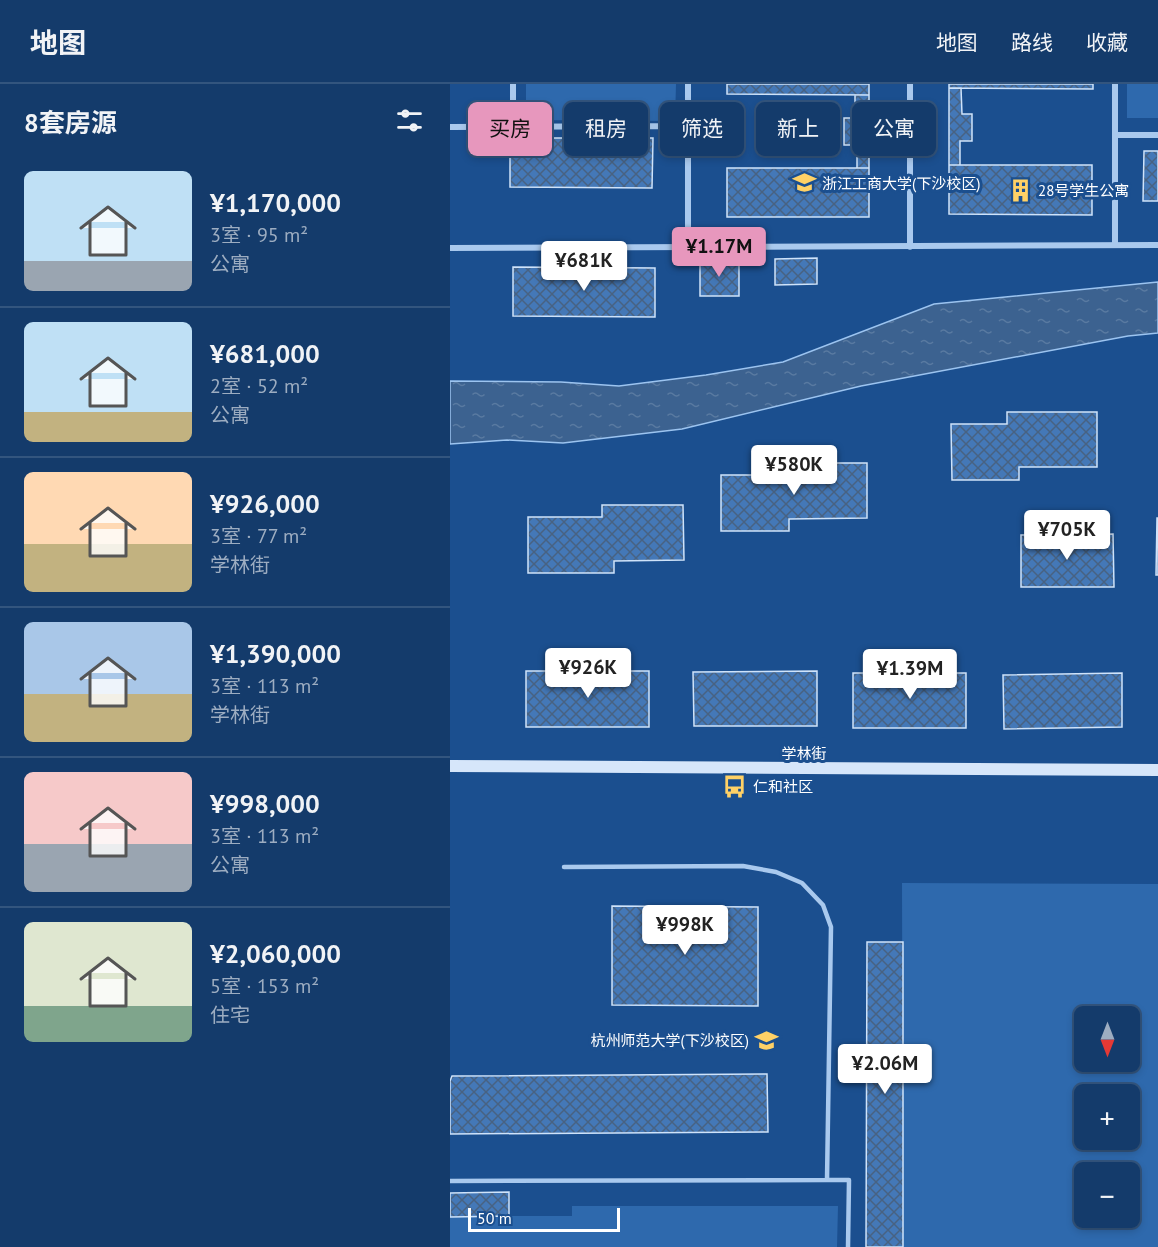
<!DOCTYPE html>
<html lang="zh">
<head>
<meta charset="utf-8">
<style>
	body { margin:0; font-family:"PT Sans","Noto Sans SC",sans-serif; background:#1d4271; color:#f1f3f6; height:100vh; display:flex; flex-direction:column; font-size:22px; white-space:nowrap }
	* { box-sizing:border-box; margin:0 }
	p { font-size:20px; color:#9dadc1 }
	.icon { flex:none; width:33px; height:33px; fill:none; stroke:currentColor; stroke-width:2; stroke-linecap:round; stroke-linejoin:round }
	.map { position:relative; flex:1; overflow:hidden }
	.sheet { display:flex; flex-direction:column; background:#143b6b; width:450px }
	.sheet>* { flex:none }
	.hud { position:absolute; left:18px; top:18px; width:570px; height:54px; display:flex; gap:12px }
	.needle { width:39px; rotate:180deg }
	.buttons { position:absolute; left:624px; top:922px; display:grid; gap:12px }
	.buttons a { display:grid; place-items:center; width:66px; height:66px; border-radius:9px; background:#143b6b; box-shadow:0 3px 9px #0003,0 0 0 2px #33557e; font-size:30px }
	.scale { position:absolute; left:18px; bottom:15px; width:152px; box-sizing:border-box; padding-left:6px; border:3px solid #fff; border-top:0; font-size:16px; line-height:21px; white-space:nowrap; color:#fff; -webkit-text-stroke:4px #1b4f8f; paint-order:stroke }
	.price { position:absolute; translate:-50% -51px; padding:0 14px; border-radius:6px; background:#fff; color:#222; font-size:20px; line-height:39px; filter:drop-shadow(0 2px 3px #0008) }
	.price::after { content:''; position:absolute; left:50%; top:36px; width:18px; height:14px; margin-left:-9px; background:inherit; clip-path:polygon(0 0,100% 0,50% 100%) }
	.price.active { background:#e797bd; color:#111 }
	ul { padding:0; list-style:none }
	li { display:flex; align-items:center; gap:18px; height:150px; padding:0 24px }
	li+li { border-top:2px solid #33557e }
	li span { display:grid; place-items:center; flex:none; width:168px; height:120px; border-radius:9px; color:#555 }
	li>.icon { margin-inline-start:auto }
	span .icon { width:72px; height:72px; fill:#fffc; stroke-width:1 }
	li b { font-size:26px }
	h2 { display:flex; justify-content:space-between; align-items:center; height:72px; padding:0 24px; font-size:26px }
	.tag { padding:0 21px; border-radius:9px; background:#143b6b; box-shadow:0 3px 9px #0003,0 0 0 2px #33557e; font-size:21px; line-height:54px }
	.tag.active { background:#e797bd; color:#111 }
	header { display:flex; align-items:center; gap:36px; box-sizing:border-box; height:84px; padding:0 30px; background:#143b6b; border-bottom:2px solid #33557e }
	header strong { font-size:28px }
	nav { display:flex; gap:33px; margin-inline-start:auto; font-size:21px }
	main { display:flex; flex:1; min-height:0 }
	.map>svg:first-child { display:block }
</style>
</head>
<body>
<header>
<strong>地图</strong>
<nav><a>地图</a><a>路线</a><a>收藏</a></nav>
</header>
<main>
<section class="sheet">
<h2>8套房源<svg class="icon" aria-label="filters" viewBox="0 0 24 24"><path d="M4 7h16M4 17h16"/><circle cx="9" cy="7" r="2"/><circle cx="15" cy="17" r="2"/></svg></h2>
<ul>
<li><span style="background:linear-gradient(#bfe0f5 75%,#9aa5b1 0)"><svg class="icon" aria-label="home" viewBox="0 0 24 24"><path d="M3 11l9-7 9 7M6 9v11h12V9"/></svg></span><div><b>¥1,170,000</b><p>3室 · 95 m²</p><p>公寓</p></div></li>
<li><span style="background:linear-gradient(#bfe0f5 75%,#c2b280 0)"><svg class="icon" aria-label="home" viewBox="0 0 24 24"><path d="M3 11l9-7 9 7M6 9v11h12V9"/></svg></span><div><b>¥681,000</b><p>2室 · 52 m²</p><p>公寓</p></div></li>
<li><span style="background:linear-gradient(#ffd9b3 60%,#c2b280 0)"><svg class="icon" aria-label="home" viewBox="0 0 24 24"><path d="M3 11l9-7 9 7M6 9v11h12V9"/></svg></span><div><b>¥926,000</b><p>3室 · 77 m²</p><p>学林街</p></div></li>
<li><span style="background:linear-gradient(#a9c7e8 60%,#c2b280 0)"><svg class="icon" aria-label="home" viewBox="0 0 24 24"><path d="M3 11l9-7 9 7M6 9v11h12V9"/></svg></span><div><b>¥1,390,000</b><p>3室 · 113 m²</p><p>学林街</p></div></li>
<li><span style="background:linear-gradient(#f6c9c9 60%,#9aa5b1 0)"><svg class="icon" aria-label="home" viewBox="0 0 24 24"><path d="M3 11l9-7 9 7M6 9v11h12V9"/></svg></span><div><b>¥998,000</b><p>3室 · 113 m²</p><p>公寓</p></div></li>
<li><span style="background:linear-gradient(#dfe7d0 70%,#7fa58c 0)"><svg class="icon" aria-label="home" viewBox="0 0 24 24"><path d="M3 11l9-7 9 7M6 9v11h12V9"/></svg></span><div><b>¥2,060,000</b><p>5室 · 153 m²</p><p>住宅</p></div></li>
</ul>
</section>
<div class="map">
<svg width="708" height="1163" viewBox="0 0 708 1163">
	<defs>
		<pattern id="water-ripples" width="26" height="14" patternUnits="userSpaceOnUse" patternTransform="scale(1.5)"><rect width="26" height="14" fill="#3c6290"/><path d="M2 4q2-2 4 0t4 0M15 11q2-2 4 0t4 0" fill="none" stroke="#597aa1"/></pattern>
		<pattern id="building-cross-hatch" width="8" height="8" patternUnits="userSpaceOnUse" patternTransform="scale(1.5)"><rect width="8" height="8" fill="#4478b7"/><path d="M0 0l8 8M0 8l8-8" fill="none" stroke="#486282"/></pattern>
	</defs>
	<rect width="100%" height="100%" fill="#1b4f8f"/>
	<path fill="#2e69ad" fill-rule="evenodd" d="M76 0H226L225 37 76 36Z
		M677 0H708V34H677Z
		M452 799 708 800V1163H453ZM634 933H680V978H634ZM634 1011H680V1056H634ZM634 1089H680V1134H634Z
		M122 1122H388L387 1163H0V1132H122Z"/>
	<path fill="url(#water-ripples)" stroke="#9cc4f0" stroke-width="1.5" d="M708 198V249L678 252 411 302 232 345 113 359 57 356 0 360V297L111 298 169 302 256 291 333 278 484 220Z"/>
	<path fill="url(#building-cross-hatch)" stroke="#cfe3fa" stroke-width="1.5" d="M277 0H419V11L277 10Z
		M499 0H643V5L499 4Z
		M499 4H511L512 30H522V57H510V81H499Z
		M405 11H419V84H407V61H394V34H405Z
		M60 54H203L202 104 60 103Z
		M694 67H708V117H693Z
		M499 81H642V131L499 130Z
		M277 84H419V133H277Z
		M367 174V200L325 201V175Z
		M250 176 289 177V212H250Z
		M63 183 205 184V233L63 232Z
		M557 328H647V383H569V396H502L501 340H557Z
		M327 379H417V434L339 435V447H271V391H327Z
		M152 421H233L234 476 164 477V489H78V433H152Z
		M707 434H708V491H706Z
		M663 450 664 503H571V451Z
		M76 587H199V643H76Z
		M367 587V642H244L243 588Z
		M403 589H516V644H403Z
		M672 589V643L554 645 553 591Z
		M162 822 308 823V922L162 921Z
		M417 858H453V1163H416Z
		M317 990 318 1048 0 1050V997L2 992Z
		M59 1108V1132L0 1133V1109Z"/>
	<g fill="none" stroke-linecap="round" stroke-linejoin="round">
		<path stroke="#a9c9ee" stroke-width="4.5" d="M114 783 293 782 326 788 352 799 373 821 381 843 377 1096H399L398 1163
			M0 1097 377 1096"/>
		<path stroke="#a9c9ee" stroke-width="6" d="M460 0V163
			M665 0V161
			M0 43 238 42
			M63 43V0
			M665 51H708
			M0 164 708 161
			M238 164V0"/>
		<path stroke="#d6e6fa" stroke-width="12" d="M0 682 708 686"/>
	</g>
	<defs>
		<symbol id="university-bare" viewBox="-9 -9 18 18"><path d="M0-5L7-2L0 1L-7-2ZM-4 1L0 2.5L4 1V4Q0 6-4 4Z" fill="#ffd166" stroke="#1b4f8f" stroke-width="2.5" paint-order="stroke"/></symbol>
		<symbol id="building-bare" viewBox="-9 -9 18 18"><path d="M-4-6H4V6H1V3H-1V6H-4ZM-2.5-4.3h1.7v1.8h-1.7ZM.8-4.3h1.7v1.8H.8ZM-2.5-1h1.7V.8h-1.7ZM.8-1h1.7V.8H.8Z" fill="#ffd166" stroke="#1b4f8f" stroke-width="2.5" paint-order="stroke"/></symbol>
		<symbol id="bus-bare" viewBox="-9 -9 18 18"><path d="M-5-6H5V4H4V6H2V4H-2V6H-4V4H-5ZM-3.5-4V0h7V-4ZM-3.5 1.2v1.5H-2V1.2ZM2 1.2v1.5H3.5V1.2Z" fill="#ffd166" stroke="#1b4f8f" stroke-width="2.5" paint-order="stroke"/></symbol>
	</defs>
	<g fill-rule="evenodd">
		<use href="#university-bare" x="338" y="82" width="33" height="33"/>
		<use href="#building-bare" x="554" y="90" width="33" height="33"/>
		<use href="#bus-bare" x="268" y="686" width="33" height="33"/>
		<use href="#university-bare" x="300" y="940" width="33" height="33"/>
	</g>
	<g text-anchor="middle" dominant-baseline="central" stroke-width="6" stroke-linejoin="round" paint-order="stroke">
		<g font-size="15" fill="#fff" stroke="#1b4f8f" text-anchor="start">
			<text x="372" y="99">浙江工商大学(下沙校区)</text>
			<text x="588" y="106">28号学生公寓</text>
			<text x="303" y="702">仁和社区</text>
			<text x="299" y="956" text-anchor="end">杭州师范大学(下沙校区)</text>
		</g>
		<g font-size="15" fill="#fff" stroke="#1b4f8f">
			<text x="354" y="669">学林街</text>
		</g>
	</g>
</svg>
<div class="buttons">
<a><svg class="needle" viewBox="-14 -14 28 28"><path d="M0-13l5 13h-10z" fill="#e53935"/><path d="M0 13l5-13h-10z" fill="#9dadc1"/></svg></a>
<a>+</a>
<a>−</a>
</div>
<div class="scale">50 m</div>
<b class="price active" style="left:269px;top:194px">¥1.17M</b>
<b class="price" style="left:134px;top:208px">¥681K</b>
<b class="price" style="left:344px;top:412px">¥580K</b>
<b class="price" style="left:617px;top:477px">¥705K</b>
<b class="price" style="left:138px;top:615px">¥926K</b>
<b class="price" style="left:460px;top:616px">¥1.39M</b>
<b class="price" style="left:235px;top:872px">¥998K</b>
<b class="price" style="left:435px;top:1011px">¥2.06M</b>
<div class="hud">
<a class="tag active">买房</a>
<a class="tag">租房</a>
<a class="tag">筛选</a>
<a class="tag">新上</a>
<a class="tag">公寓</a>
</div>
</div>
</main>
</body>
</html>
